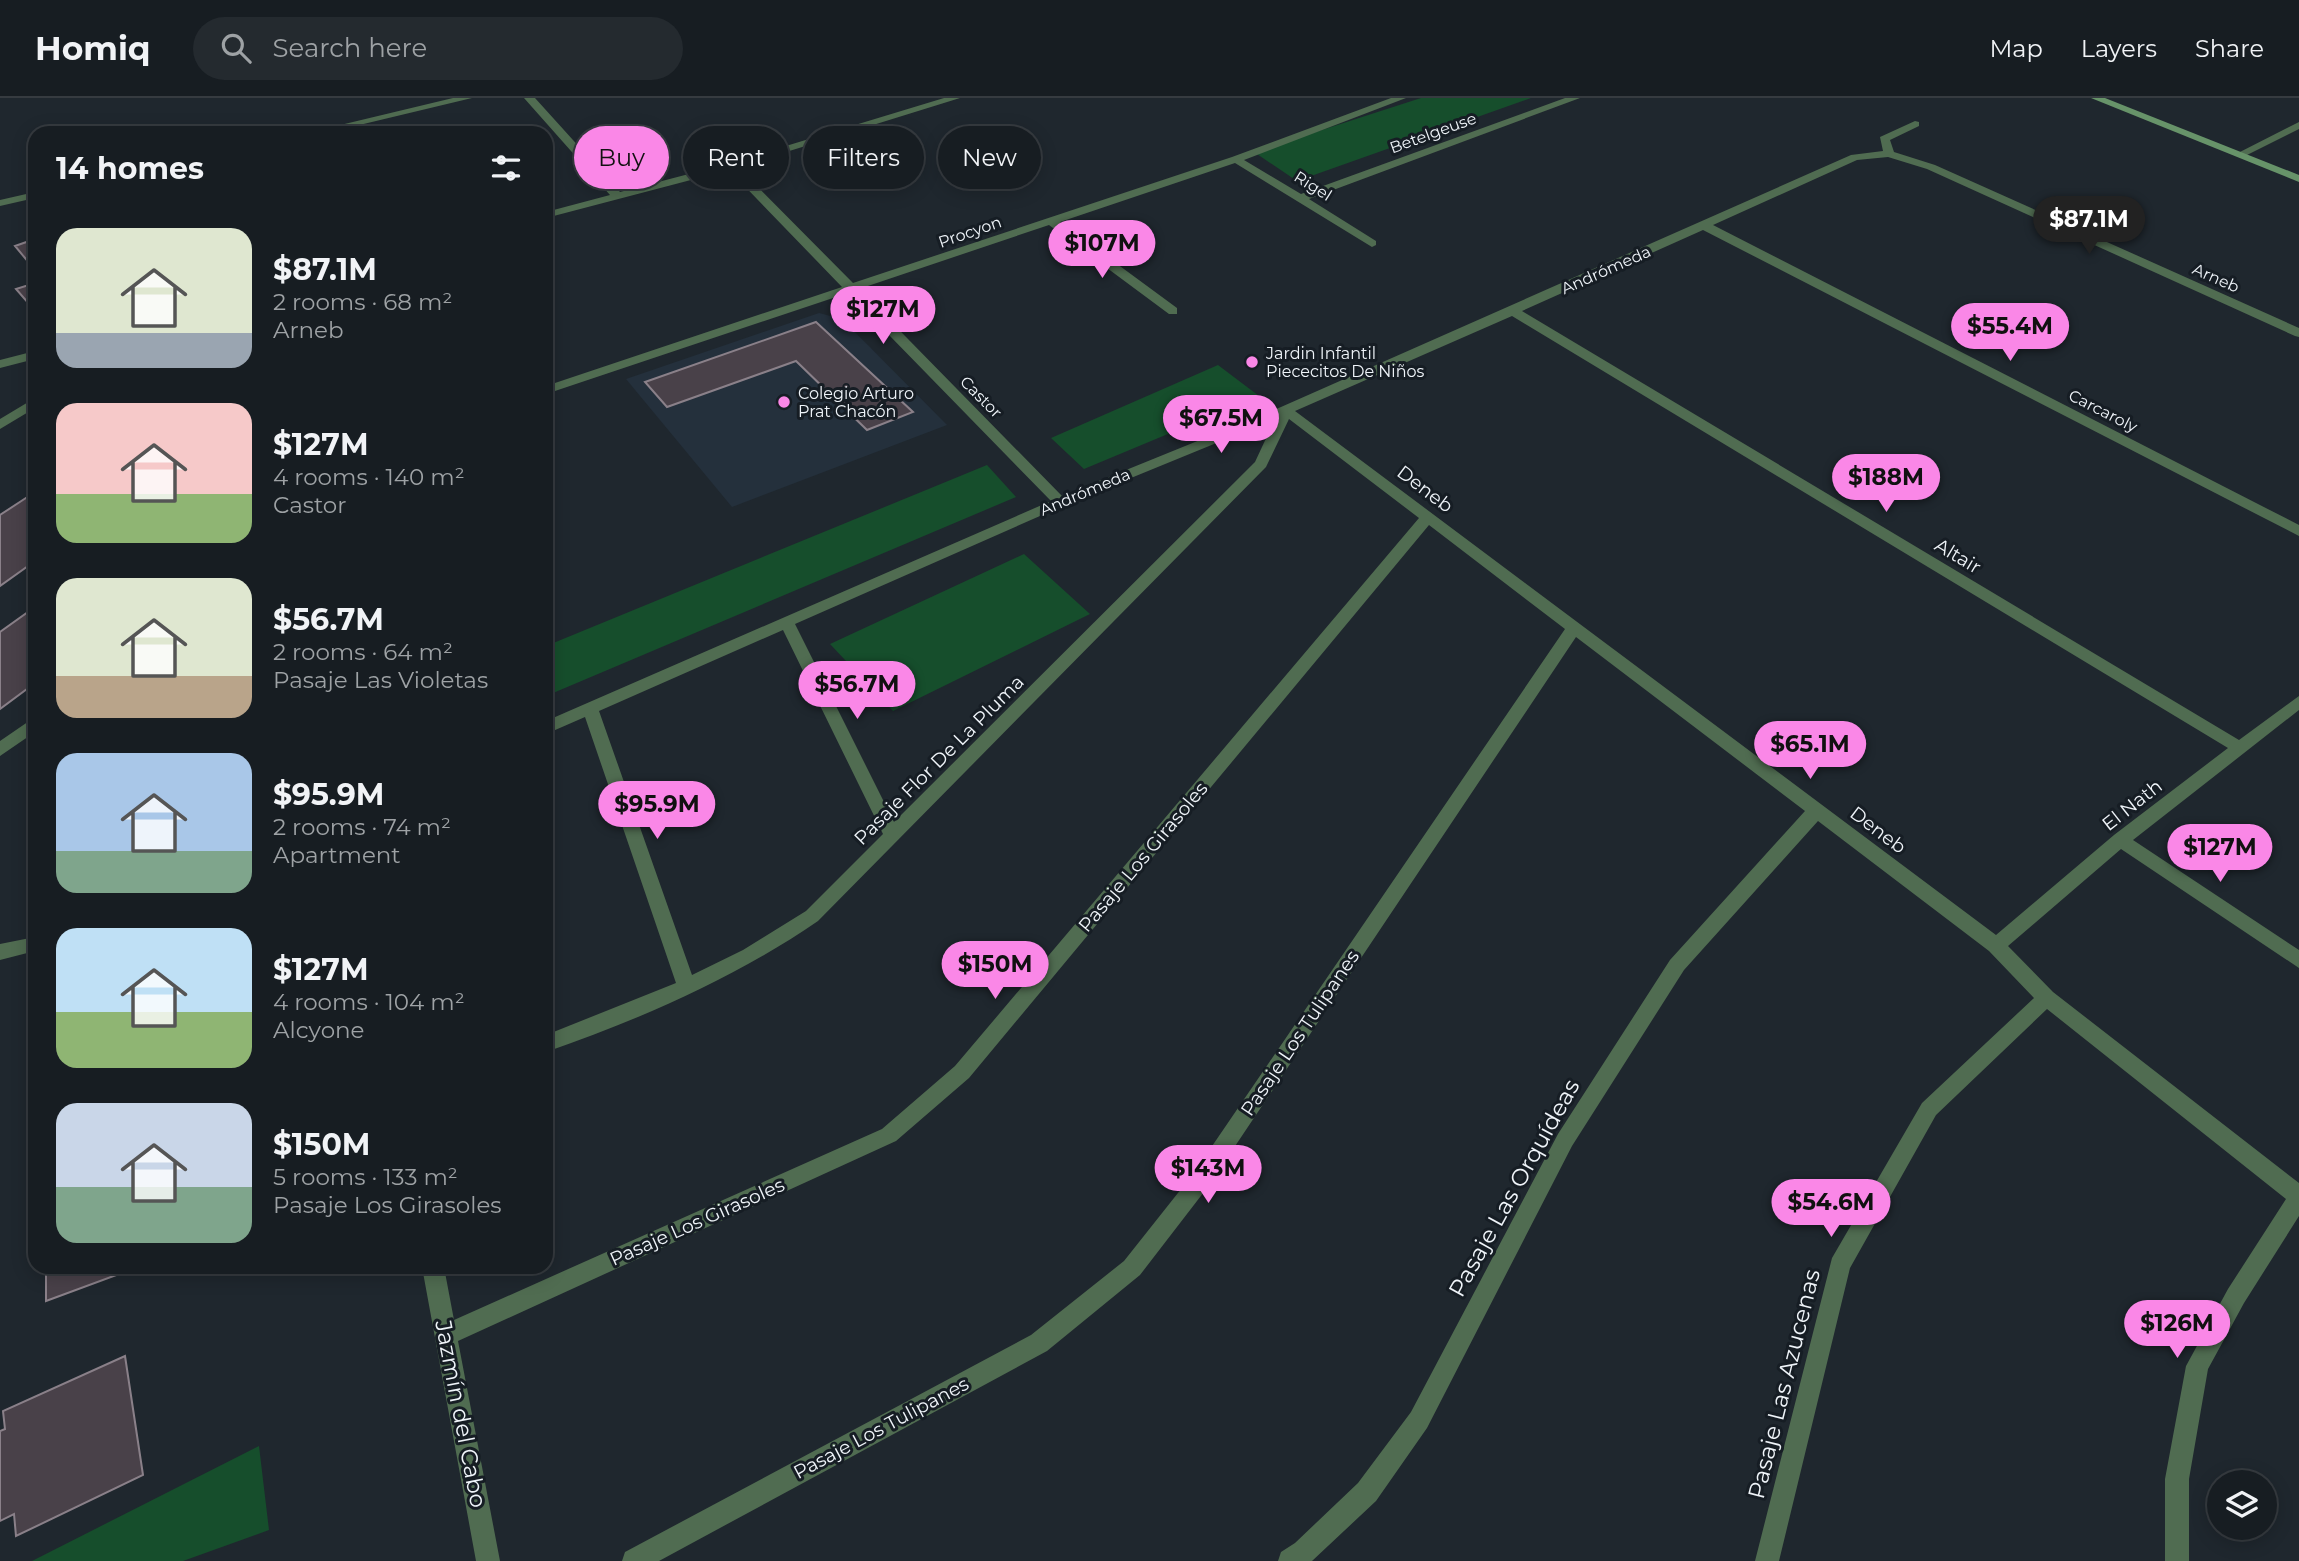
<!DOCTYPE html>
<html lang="en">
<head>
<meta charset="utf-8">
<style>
	body { margin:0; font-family:Montserrat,sans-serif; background:#242a2f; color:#f1f3f6; height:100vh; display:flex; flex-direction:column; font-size:26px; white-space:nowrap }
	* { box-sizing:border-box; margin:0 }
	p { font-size:23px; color:#9ea2a5 }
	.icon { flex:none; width:38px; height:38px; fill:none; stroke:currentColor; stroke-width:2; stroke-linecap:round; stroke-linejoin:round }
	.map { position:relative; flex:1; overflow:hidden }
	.side { position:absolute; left:28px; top:28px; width:525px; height:1148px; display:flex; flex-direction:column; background:#171d22; border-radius:21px; box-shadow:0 4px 18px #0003,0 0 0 2px #363b40 }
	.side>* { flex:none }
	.top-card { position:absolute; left:574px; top:28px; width:665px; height:63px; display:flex; gap:14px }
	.controls { position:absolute; left:2207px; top:1372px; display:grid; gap:14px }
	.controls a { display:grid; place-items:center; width:70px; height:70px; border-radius:50%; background:#171d22; box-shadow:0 4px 18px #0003,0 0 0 2px #363b40; font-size:35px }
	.price { position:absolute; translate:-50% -60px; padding:0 16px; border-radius:24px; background:#fa87e7; color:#111; font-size:23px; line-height:46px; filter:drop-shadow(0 2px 4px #0008) }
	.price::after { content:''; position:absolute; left:50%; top:42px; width:21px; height:16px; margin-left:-10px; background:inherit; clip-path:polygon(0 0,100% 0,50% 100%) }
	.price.active { background:#222; color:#fff }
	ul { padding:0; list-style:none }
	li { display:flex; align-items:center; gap:21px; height:175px; padding:0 28px }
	li span { display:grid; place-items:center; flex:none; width:196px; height:140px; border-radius:21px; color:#555 }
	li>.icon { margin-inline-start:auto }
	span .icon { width:84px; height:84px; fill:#fffc; stroke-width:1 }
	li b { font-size:30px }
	h2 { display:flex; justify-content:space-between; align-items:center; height:84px; padding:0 28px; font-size:30px }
	.pill { padding:0 24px; border-radius:32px; background:#171d22; box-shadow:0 4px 18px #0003,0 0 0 2px #363b40; font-size:24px; line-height:63px }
	.pill.active { background:#fa87e7; color:#111 }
	header { display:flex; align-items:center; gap:42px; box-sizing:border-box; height:98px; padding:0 35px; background:#171d22; border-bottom:2px solid #363b40 }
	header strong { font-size:33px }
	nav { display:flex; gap:38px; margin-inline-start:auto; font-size:24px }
	.search { width:490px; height:63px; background:#242a2f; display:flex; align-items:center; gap:18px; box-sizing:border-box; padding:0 24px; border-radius:38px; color:#9ea2a5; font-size:26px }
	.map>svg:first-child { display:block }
</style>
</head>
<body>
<header>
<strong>Homiq</strong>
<div class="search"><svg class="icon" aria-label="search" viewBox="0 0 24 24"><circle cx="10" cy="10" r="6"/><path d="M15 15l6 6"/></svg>Search here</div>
<nav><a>Map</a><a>Layers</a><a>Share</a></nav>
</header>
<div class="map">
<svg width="2299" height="1463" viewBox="0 0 2299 1463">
	<rect width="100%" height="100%" fill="#1f272e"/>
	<path fill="#24303c" d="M819 215 842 221 947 327 732 409 626 281Z"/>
	<path fill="#164e2c" d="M1421 0H1531L1297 83 1254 54Z
		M1218 267 1259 298 1084 371 1051 340Z
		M987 367 1016 399 546 598V548Z
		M1024 456 1090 516 893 613 830 546Z
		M259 1348 269 1432 183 1463H32Z"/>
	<path fill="#494149" stroke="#8a8089" stroke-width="2" d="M35 141V172L15 148Z
		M35 185V205L29 206 16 191Z
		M816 224 913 314 867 332 796 263 667 309 645 284Z
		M35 394V463L0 488V417Z
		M35 509V585L0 611V534Z
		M46 1169H138L46 1203Z
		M125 1258 143 1377 16 1438 14 1416 0 1423V1333L5 1331 3 1313Z"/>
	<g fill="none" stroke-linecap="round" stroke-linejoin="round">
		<path fill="#506c51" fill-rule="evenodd" d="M453 0H472L326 35H307Z
			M524 0H535L620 94 727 66 944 0H960L738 69 853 185 1232 59 1391 0H1406L1244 62 1301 96 1565 0H1580L1309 101 1376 143V147L1372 149 1235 65 1060 124 1177 210V216H1169L1049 127 859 191 1062 398 1281 309 1851 57 1883 53 1880 39 1915 23 1919 24V28L1890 42 1894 54 1935 67 2299 230V239L2295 238 1927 71 1888 59 1857 62 1713 127 2299 427V438L1703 132 1522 213 2239 642 2299 598V612L2133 742 2299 852V870L2121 751 2008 848 2053 894 2299 1085V1118L2244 1205 2208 1271 2189 1381V1463H2165V1381L2186 1268 2228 1191 2286 1101 2047 911 1936 1017 1850 1170 1779 1463H1755L1832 1160 1922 1005 2034 900 1989 853 1818 723 1684 872 1572 1048 1427 1330 1376 1403 1312 1463H1278L1281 1454 1295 1445 1358 1385 1411 1314 1558 1036 1670 862 1805 713 1576 539 1207 1090 1140 1177 1047 1253 659 1463H622L625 1454 1031 1237 1124 1163 1193 1076 1565 531 1429 427 969 980 896 1043 458 1243 500 1463H476L422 1169H444L454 1222 882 1031 955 968 1419 420 1289 321 1266 369 818 823C735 880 641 921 546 954V937L676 885 585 619 546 636V623L1051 403 848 195 546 296V288L842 189 729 72 546 120V114L610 97ZM1512 218 2228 650 2114 737 1996 837 1295 313ZM1275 321 1255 364 894 724 795 526 1065 407ZM783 532 883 736 806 813 743 852 692 877 599 613Z
			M2299 24V31L2243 59 2234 57Z
			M35 94V100L0 108V102Z
			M35 253V261L0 270V262Z
			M35 300V310L0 331V321Z
			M35 619V634L0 658V643Z
			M35 839V853L0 862V846Z"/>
		<path fill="#679369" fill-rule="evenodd" d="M2091 0H2105L2299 77V84Z"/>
	</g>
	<g fill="#fa87e7" stroke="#161d24" stroke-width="2.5">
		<circle cx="1252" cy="264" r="7"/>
		<circle cx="784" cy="304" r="7"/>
	</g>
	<g text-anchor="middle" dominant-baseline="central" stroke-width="6" stroke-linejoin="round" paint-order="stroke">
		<g font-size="16" fill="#eff4f9" stroke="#161d24">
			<text transform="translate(1433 35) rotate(-20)">Betelgeuse</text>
			<text transform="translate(1313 88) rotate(32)">Rigel</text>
			<text transform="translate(970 134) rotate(-19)">Procyon</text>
			<text transform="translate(1606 172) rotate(-24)">Andrómeda</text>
			<text transform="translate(2216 180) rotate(24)">Arneb</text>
			<text transform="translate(981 299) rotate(45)">Castor</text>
			<text transform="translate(2103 313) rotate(27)">Carcaroly</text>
			<text transform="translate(1085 394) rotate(-23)">Andrómeda</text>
		</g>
		<g font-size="16" fill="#eff4f9" stroke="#161d24" text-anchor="start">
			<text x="1266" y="255">Jardin Infantil<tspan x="1266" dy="18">Piececitos De Niños</tspan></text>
			<text x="798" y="295">Colegio Arturo<tspan x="798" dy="18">Prat Chacón</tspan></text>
		</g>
		<g font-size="19" fill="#eff4f9" stroke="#161d24">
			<text transform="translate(1425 391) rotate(37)">Deneb</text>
			<text transform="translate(1958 458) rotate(31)">Altair</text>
			<text transform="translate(939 662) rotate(-45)">Pasaje Flor De La Pluma</text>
			<text transform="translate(2132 707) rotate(-38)">El Nath</text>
			<text transform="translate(1878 732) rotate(37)">Deneb</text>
			<text transform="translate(1143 759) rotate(-50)">Pasaje Los Girasoles</text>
			<text transform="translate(1300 935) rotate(-56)">Pasaje Los Tulipanes</text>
			<text transform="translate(697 1124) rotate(-24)">Pasaje Los Girasoles</text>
			<text transform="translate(881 1330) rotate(-28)">Pasaje Los Tulipanes</text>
		</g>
		<g font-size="23" fill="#eff4f9" stroke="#161d24">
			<text transform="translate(1514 1090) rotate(-61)">Pasaje Las Orquídeas</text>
			<text transform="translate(1784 1286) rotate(-76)">Pasaje Las Azucenas</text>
			<text transform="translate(461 1316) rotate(79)">Jazmín del Cabo</text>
		</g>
	</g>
</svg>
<div class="controls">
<a><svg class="icon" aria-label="layers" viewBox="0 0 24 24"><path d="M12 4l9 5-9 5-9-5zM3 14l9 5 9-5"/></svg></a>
</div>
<b class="price active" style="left:2089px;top:158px">$87.1M</b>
<b class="price" style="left:1102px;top:182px">$107M</b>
<b class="price" style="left:883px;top:248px">$127M</b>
<b class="price" style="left:2010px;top:265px">$55.4M</b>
<b class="price" style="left:1221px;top:357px">$67.5M</b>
<b class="price" style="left:1886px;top:416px">$188M</b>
<b class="price" style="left:857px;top:623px">$56.7M</b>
<b class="price" style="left:1810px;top:683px">$65.1M</b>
<b class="price" style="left:657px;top:743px">$95.9M</b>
<b class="price" style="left:2220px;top:786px">$127M</b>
<b class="price" style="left:995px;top:903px">$150M</b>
<b class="price" style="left:1208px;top:1107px">$143M</b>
<b class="price" style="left:1831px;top:1141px">$54.6M</b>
<b class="price" style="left:2177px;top:1262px">$126M</b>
<div class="top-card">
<a class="pill active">Buy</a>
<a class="pill">Rent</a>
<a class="pill">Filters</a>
<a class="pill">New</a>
</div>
<section class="side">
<h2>14 homes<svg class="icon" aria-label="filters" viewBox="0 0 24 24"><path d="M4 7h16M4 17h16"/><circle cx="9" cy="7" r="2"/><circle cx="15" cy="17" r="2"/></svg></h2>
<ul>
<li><span style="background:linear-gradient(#dfe7d0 75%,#9aa5b1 0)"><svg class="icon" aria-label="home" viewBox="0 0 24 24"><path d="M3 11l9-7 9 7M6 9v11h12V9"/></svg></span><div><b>$87.1M</b><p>2 rooms · 68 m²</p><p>Arneb</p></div></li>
<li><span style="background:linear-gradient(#f6c9c9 65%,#8fb573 0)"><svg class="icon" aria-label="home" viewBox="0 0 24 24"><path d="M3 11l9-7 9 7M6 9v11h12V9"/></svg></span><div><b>$127M</b><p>4 rooms · 140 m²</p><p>Castor</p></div></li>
<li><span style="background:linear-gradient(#dfe7d0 70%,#b9a48a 0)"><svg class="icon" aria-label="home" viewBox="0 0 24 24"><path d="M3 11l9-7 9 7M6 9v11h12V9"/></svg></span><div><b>$56.7M</b><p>2 rooms · 64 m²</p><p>Pasaje Las Violetas</p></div></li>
<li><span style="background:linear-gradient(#a9c7e8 70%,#7fa58c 0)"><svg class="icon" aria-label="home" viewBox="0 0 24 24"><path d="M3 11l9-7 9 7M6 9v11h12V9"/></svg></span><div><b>$95.9M</b><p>2 rooms · 74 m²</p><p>Apartment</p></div></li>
<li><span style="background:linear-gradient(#bfe0f5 60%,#8fb573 0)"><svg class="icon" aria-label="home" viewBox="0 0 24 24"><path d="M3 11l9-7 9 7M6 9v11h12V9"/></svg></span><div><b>$127M</b><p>4 rooms · 104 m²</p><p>Alcyone</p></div></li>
<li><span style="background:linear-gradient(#c9d6e8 60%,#7fa58c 0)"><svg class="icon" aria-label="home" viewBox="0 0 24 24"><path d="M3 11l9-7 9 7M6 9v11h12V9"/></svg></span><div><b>$150M</b><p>5 rooms · 133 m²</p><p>Pasaje Los Girasoles</p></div></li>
</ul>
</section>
</div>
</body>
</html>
